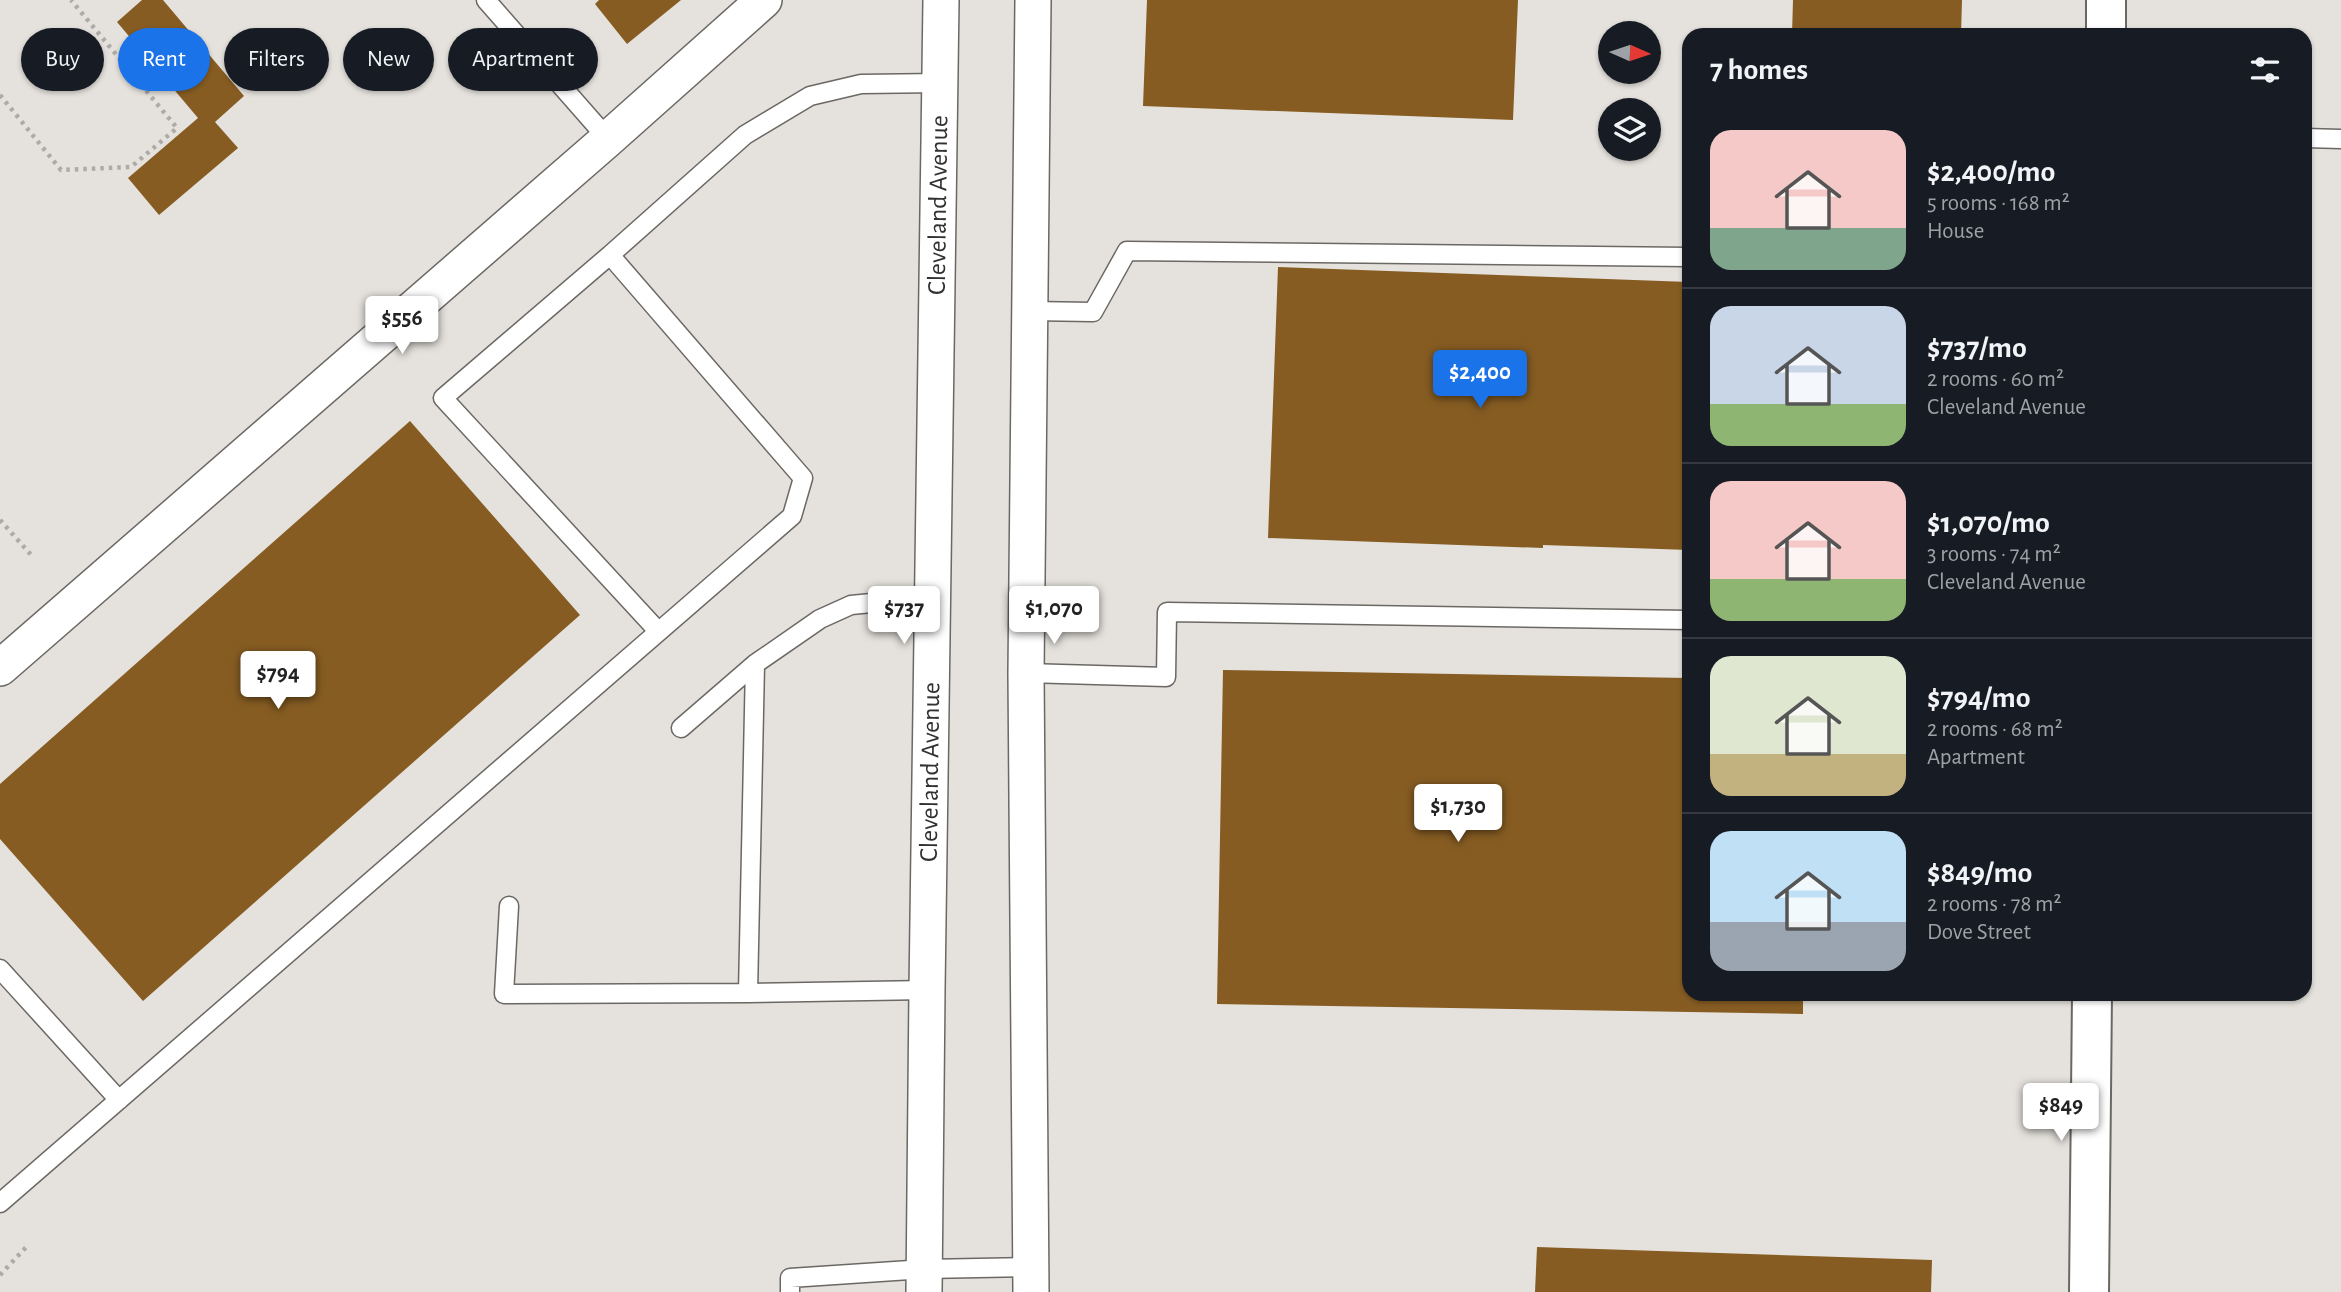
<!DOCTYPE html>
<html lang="en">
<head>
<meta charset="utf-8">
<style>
	body { margin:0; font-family:"Alegreya Sans",sans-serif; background:#20242c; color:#f1f3f6; height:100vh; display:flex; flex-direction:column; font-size:26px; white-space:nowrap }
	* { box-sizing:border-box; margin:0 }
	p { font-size:23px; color:#9ea1a6 }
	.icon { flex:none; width:38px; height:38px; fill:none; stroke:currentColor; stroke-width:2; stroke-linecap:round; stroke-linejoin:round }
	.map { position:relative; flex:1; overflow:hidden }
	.drawer { position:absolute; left:1682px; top:28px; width:630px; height:973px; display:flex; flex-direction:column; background:#171b24; border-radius:21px; box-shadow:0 2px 5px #0004 }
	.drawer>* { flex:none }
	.hud { position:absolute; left:21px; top:28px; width:665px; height:63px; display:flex; gap:14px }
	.needle { width:46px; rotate:93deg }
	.controls { position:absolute; left:1598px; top:21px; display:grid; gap:14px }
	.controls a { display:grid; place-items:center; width:63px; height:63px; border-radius:50%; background:#171b24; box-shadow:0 2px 5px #0004; font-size:35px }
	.price { position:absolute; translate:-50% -60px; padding:0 16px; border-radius:7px; background:#fff; color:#222; font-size:23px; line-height:46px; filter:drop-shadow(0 2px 4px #0008) }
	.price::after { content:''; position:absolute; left:50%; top:42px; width:21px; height:16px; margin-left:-10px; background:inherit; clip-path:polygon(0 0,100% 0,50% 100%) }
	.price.on { background:#1a73e8; color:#fff }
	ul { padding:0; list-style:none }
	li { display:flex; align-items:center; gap:21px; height:175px; padding:0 28px }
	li+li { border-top:2px solid #363941 }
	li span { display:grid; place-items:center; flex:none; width:196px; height:140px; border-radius:21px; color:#555 }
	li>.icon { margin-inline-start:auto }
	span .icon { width:84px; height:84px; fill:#fffc; stroke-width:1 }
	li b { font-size:30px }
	h2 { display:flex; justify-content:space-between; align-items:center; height:84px; padding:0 28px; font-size:30px }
	.tag { padding:0 24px; border-radius:32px; background:#171b24; box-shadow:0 2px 5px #0004; font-size:24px; line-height:63px }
	.tag.on { background:#1a73e8; color:#fff }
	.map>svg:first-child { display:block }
</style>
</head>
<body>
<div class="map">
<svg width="2341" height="1292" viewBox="0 0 2341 1292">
	<rect width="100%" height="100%" fill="#e5e2dd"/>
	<path fill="#865c22" d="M142 0H163L244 96 215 122 238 148 159 215 128 178 198 118 117 22Z
		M599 0H681L627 44 595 4Z
		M1147 0H1518L1513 120 1143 106Z
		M1793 0H1962L1961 35H1792Z
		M1278 267 1689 282V550L1543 545V548L1268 538Z
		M410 421 580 615 143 1001 0 839V784Z
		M1223 670 1689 678V994H1803V1014L1217 1004Z
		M1537 1247 1932 1260 1931 1292H1535Z"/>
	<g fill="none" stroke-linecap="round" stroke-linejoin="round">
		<defs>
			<path id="service" d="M486 0 608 139
				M2305 138 2341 139
				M610 255 443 398 658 631
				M1030 311 1093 312 1127 251 1689 257
				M755 664 748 993 927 990
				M1026 673 1166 677 1167 612 1689 620
				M681 728 755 664 820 619 851 605 933 597
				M509 906 504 994 748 993
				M0 969 119 1100
				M0 1203 792 516 803 478 610 255 745 135 810 96 861 84 941 83
				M790 1292V1278L925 1269 1031 1267"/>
			<g id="minor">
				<path d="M0 668 608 139 764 0"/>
				<path id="s1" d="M924 1292 927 990 941 0"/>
				<path d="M1031 1292 1026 673 1033 0"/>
			</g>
			<path id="tertiary" d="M2106 35V0
				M2089 1292 2092 994"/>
		</defs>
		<use href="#service" stroke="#6b6864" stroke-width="21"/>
		<use href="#minor" stroke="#6b6864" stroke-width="38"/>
		<use href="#tertiary" stroke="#6b6864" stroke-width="42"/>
		<path stroke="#adaba7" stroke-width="4.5" stroke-dasharray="3.5 5" stroke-linecap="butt" d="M0 95 61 170 131 167 177 128 71 0
			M0 520 33 557
			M0 1275 29 1244"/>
		<use href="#service" stroke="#fff" stroke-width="18"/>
		<use href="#minor" stroke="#fff" stroke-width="35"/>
		<use href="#tertiary" stroke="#fff" stroke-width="38"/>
	</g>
	<g text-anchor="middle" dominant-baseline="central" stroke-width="7" stroke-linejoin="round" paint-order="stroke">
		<g font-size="26" fill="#32312f" stroke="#fff">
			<text stroke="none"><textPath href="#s1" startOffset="1087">Cleveland Avenue</textPath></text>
			<text stroke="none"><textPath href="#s1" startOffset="520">Cleveland Avenue</textPath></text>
		</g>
	</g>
</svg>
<div class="controls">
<a><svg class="needle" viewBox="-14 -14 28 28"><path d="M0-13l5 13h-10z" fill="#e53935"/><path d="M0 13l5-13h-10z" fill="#9ea1a6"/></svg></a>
<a><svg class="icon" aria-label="layers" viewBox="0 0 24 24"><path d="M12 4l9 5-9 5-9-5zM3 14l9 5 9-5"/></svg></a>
</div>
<b class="price" style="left:402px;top:356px">$556</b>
<b class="price on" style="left:1480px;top:410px">$2,400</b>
<b class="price" style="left:904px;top:646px">$737</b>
<b class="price" style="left:1054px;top:646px">$1,070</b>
<b class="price" style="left:278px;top:711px">$794</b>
<b class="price" style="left:1458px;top:844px">$1,730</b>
<b class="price" style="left:2061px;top:1143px">$849</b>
<div class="hud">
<a class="tag">Buy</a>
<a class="tag on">Rent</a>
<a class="tag">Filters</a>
<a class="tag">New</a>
<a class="tag">Apartment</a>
</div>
<section class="drawer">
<h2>7 homes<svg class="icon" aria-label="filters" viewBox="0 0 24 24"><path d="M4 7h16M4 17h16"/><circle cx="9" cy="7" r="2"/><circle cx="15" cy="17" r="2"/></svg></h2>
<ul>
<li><span style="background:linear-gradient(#f6c9c9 70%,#7fa58c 0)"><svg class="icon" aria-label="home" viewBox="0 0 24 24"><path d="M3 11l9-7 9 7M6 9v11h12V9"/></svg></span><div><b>$2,400/mo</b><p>5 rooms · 168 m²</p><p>House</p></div></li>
<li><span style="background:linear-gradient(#c9d6e8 70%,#8fb573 0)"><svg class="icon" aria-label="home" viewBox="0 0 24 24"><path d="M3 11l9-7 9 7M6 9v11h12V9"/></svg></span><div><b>$737/mo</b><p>2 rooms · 60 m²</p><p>Cleveland Avenue</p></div></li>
<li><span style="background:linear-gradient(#f6c9c9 70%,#8fb573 0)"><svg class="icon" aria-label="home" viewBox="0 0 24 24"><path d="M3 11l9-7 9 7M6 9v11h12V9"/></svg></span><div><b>$1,070/mo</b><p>3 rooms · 74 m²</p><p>Cleveland Avenue</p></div></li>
<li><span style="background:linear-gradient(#dfe7d0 70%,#c2b280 0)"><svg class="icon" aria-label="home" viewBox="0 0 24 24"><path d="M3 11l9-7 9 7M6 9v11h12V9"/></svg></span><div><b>$794/mo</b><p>2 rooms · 68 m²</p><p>Apartment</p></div></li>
<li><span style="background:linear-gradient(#bfe0f5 65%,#9aa5b1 0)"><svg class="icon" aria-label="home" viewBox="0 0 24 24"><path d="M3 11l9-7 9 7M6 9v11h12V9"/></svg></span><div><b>$849/mo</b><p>2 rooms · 78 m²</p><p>Dove Street</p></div></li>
</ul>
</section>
</div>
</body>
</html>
